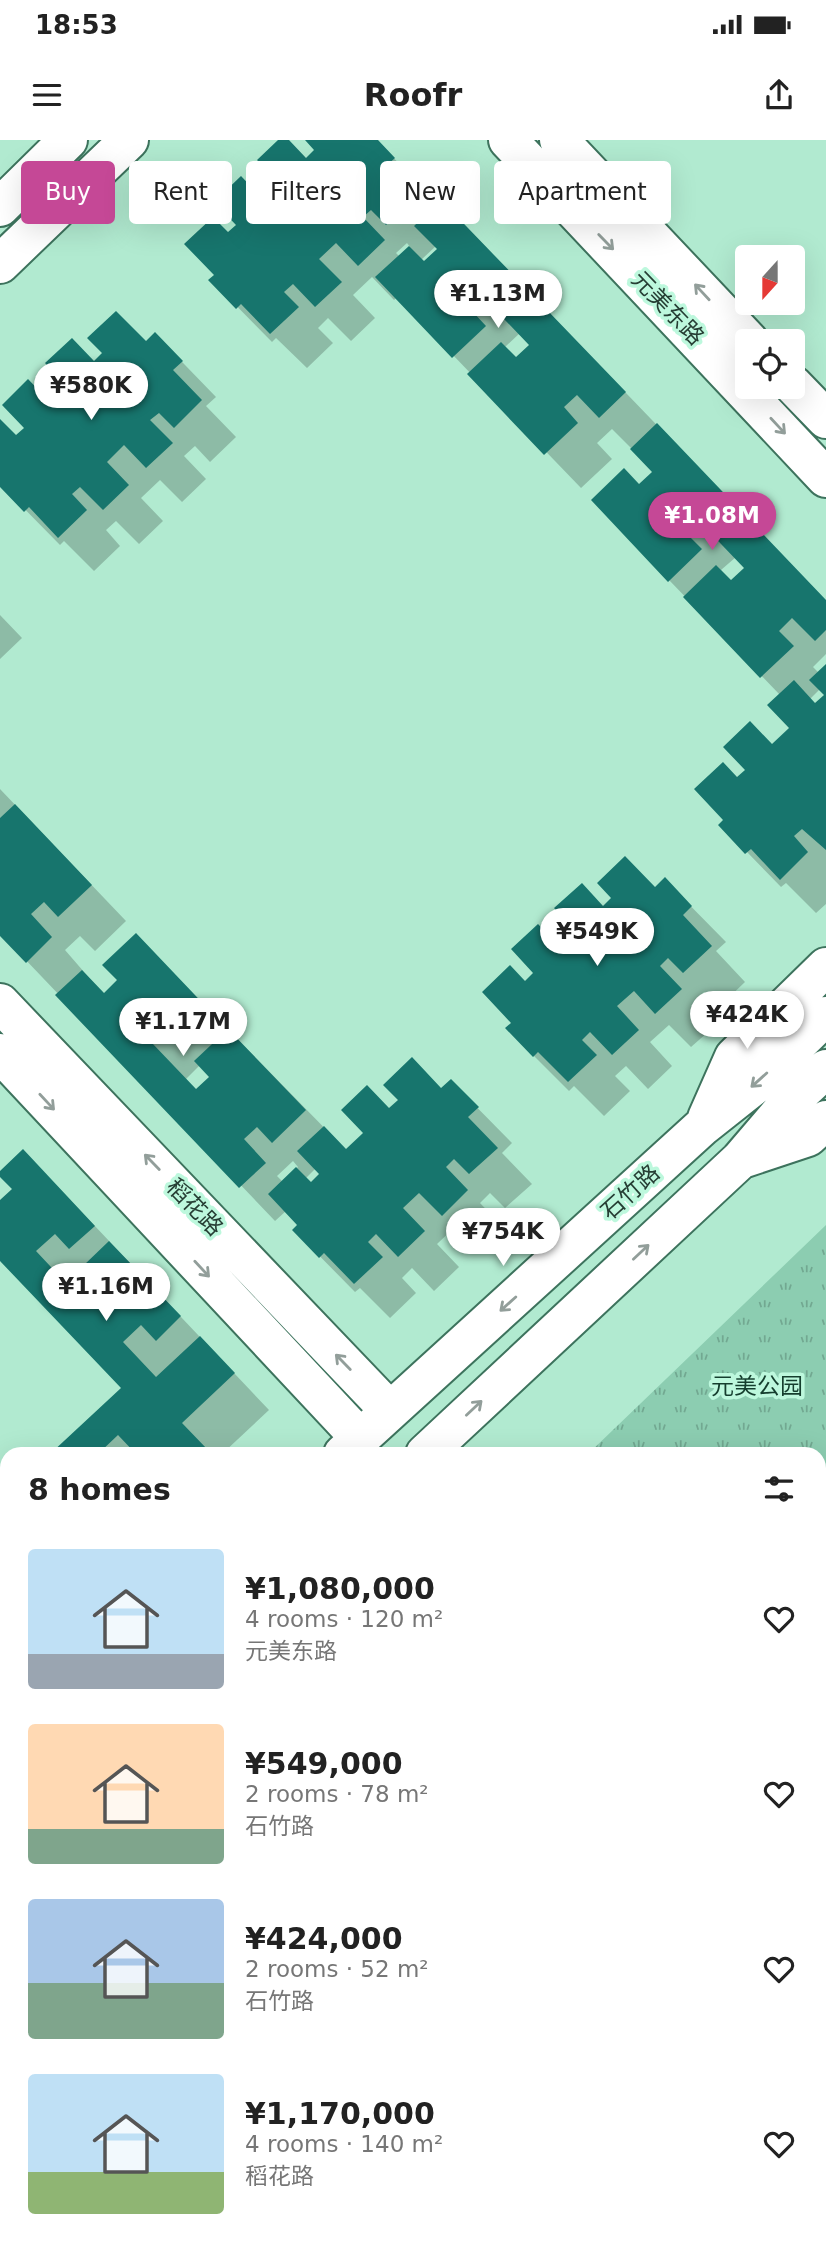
<!DOCTYPE html>
<html lang="en">
<head>
<meta charset="utf-8">
<style>
	body { margin:0; font-family:"DejaVu Sans","Noto Sans SC",sans-serif; background:#f6f6f6; color:#222; height:100vh; display:flex; flex-direction:column; font-size:26px; white-space:nowrap }
	* { box-sizing:border-box; margin:0 }
	p { font-size:23px; color:#767676 }
	.icon { flex:none; width:38px; height:38px; fill:none; stroke:currentColor; stroke-width:2; stroke-linecap:round; stroke-linejoin:round }
	.map { position:relative; flex:1; overflow:hidden }
	.sheet { position:absolute; left:0px; top:1307px; width:826px; height:800px; display:flex; flex-direction:column; background:#fff; border-radius:21px 21px 0 0; box-shadow:0 7px 28px #0002 }
	.sheet>* { flex:none }
	.top-card { position:absolute; left:21px; top:21px; width:784px; height:63px; display:flex; gap:14px }
	.needle { width:46px; rotate:201deg }
	.fabs { position:absolute; left:735px; top:105px; display:grid; gap:14px }
	.fabs a { display:grid; place-items:center; width:70px; height:70px; border-radius:7px; background:#fff; box-shadow:0 7px 28px #0002; font-size:35px }
	.price { position:absolute; translate:-50% -60px; padding:0 16px; border-radius:24px; background:#fff; color:#222; font-size:23px; line-height:46px; filter:drop-shadow(0 2px 4px #0008) }
	.price::after { content:''; position:absolute; left:50%; top:42px; width:21px; height:16px; margin-left:-10px; background:inherit; clip-path:polygon(0 0,100% 0,50% 100%) }
	.price.selected { background:#c54896; color:#fff }
	ul { padding:0; list-style:none }
	li { display:flex; align-items:center; gap:21px; height:175px; padding:0 28px }
	li span { display:grid; place-items:center; flex:none; width:196px; height:140px; border-radius:7px; color:#555 }
	li>.icon { margin-inline-start:auto }
	span .icon { width:84px; height:84px; fill:#fffc; stroke-width:1 }
	li b { font-size:30px }
	h2 { display:flex; justify-content:space-between; align-items:center; height:84px; padding:0 28px; font-size:30px }
	.chip { padding:0 24px; border-radius:7px; background:#fff; box-shadow:0 7px 28px #0002; font-size:24px; line-height:63px }
	.chip.selected { background:#c54896; color:#fff }
	.status { display:flex; justify-content:space-between; align-items:center; height:49px; padding:0 35px; background:#fff; direction:ltr }
	.status svg { height:19px; fill:currentColor }
	header { display:flex; justify-content:space-between; align-items:center; height:91px; padding:0 28px; background:#fff; font-size:32px; font-weight:600 }
	.map>svg:first-child { display:block }
</style>
</head>
<body>
<div class="status"><b>18:53</b><svg viewBox="0 0 49 12"><path d="M0 12V9h3v3zM5 12V6h3v6zM10 12V3h3v9zM15 12V0h3v12zM26 1h20v11H26zM47 4h2v5h-2z"/></svg></div>
<header><svg class="icon" aria-label="menu" viewBox="0 0 24 24"><path d="M4 6h16M4 12h16M4 18h16"/></svg>Roofr<svg class="icon" aria-label="share" viewBox="0 0 24 24"><path d="M12 15V3M7 8l5-5 5 5M5 13v7h14v-7"/></svg></header>
<div class="map">
<svg width="826" height="2106" viewBox="0 0 826 2106">
	<defs>
		<pattern id="grass-tufts" width="24" height="20" patternUnits="userSpaceOnUse" patternTransform="scale(1.75)"><rect width="24" height="20" fill="#8ccdb1"/><path d="M3 7l-1-3M5 7V3M7 7l1-3M15 17l-1-3M17 17v-4M19 17l1-3" fill="none" stroke="#72a891"/></pattern>
	</defs>
	<rect width="100%" height="100%" fill="#b1ead0"/>
	<path fill="url(#grass-tufts)" d="M826 1085V2106H52L45 2100H819V1314H588Z
		M7 1874V2070L0 2064V1881Z"/>
	<path fill="#0003" fill-rule="evenodd" d="M281 0H287L307 20 317 10 307 0H376L429 54 419 63 429 74 476 97 826 461V514L813 527 819 533 826 526V555L820 549 810 559 816 565 826 555V764L816 773 786 743 781 747 747 712 726 680 738 639 791 588 780 555 669 440 639 346 655 332 612 289 597 303 612 319 581 348 397 157 394 160 372 137 353 155 375 178 351 201 328 178 318 188 333 203 307 228 276 198 272 202 211 140 216 135 228 94 282 43ZM407 103 410 107 400 117 396 113ZM436 106 439 109 424 123 421 120ZM520 193 531 205 516 219 505 207ZM736 417 747 428 732 442 721 430Z
		M155 194 216 257 206 266 236 297 210 322 195 306 184 316 206 339 182 362 160 340 141 358 163 381 139 404 116 381 106 390 120 406 94 431 64 401 60 405 0 344V283L16 298 94 223 146 203Z
		M0 475 22 498 0 519Z
		M0 649 126 781 95 811 80 796 65 810 104 855 171 831 347 1011 390 970 442 949 451 941 512 1003 502 1013 532 1044 505 1068 490 1053 480 1063 502 1086 478 1109 455 1087 437 1104 459 1127 434 1151 412 1128 402 1138 416 1153 390 1178 360 1148 355 1152 294 1090 300 1085 286 1071 275 1081 0 793ZM200 925 212 937 196 951 186 939ZM293 1021 298 1027 283 1042 277 1036ZM316 1028 321 1034 311 1044 306 1038Z
		M665 740 726 802 716 811 745 842 719 867 704 852 694 862 716 885 691 907 669 885 650 902 672 926 648 949 626 926 615 936 630 951 604 976 574 946 569 951 534 916 513 883 525 842 604 768 656 748Z
		M0 1034 58 1047 269 1270 222 1314H53L123 1248 0 1118V1063L14 1049ZM90 1129 101 1140 81 1159 70 1147Z
		M7 1357V1550L0 1557V1364Z"/>
	<path fill="#17756d" d="M278 0H289L306 18 314 10 305 0H378L395 18 385 27 415 58 386 85 371 70 363 77 385 100 358 126 336 103 319 119 342 142 315 167 293 144 284 152 299 167 270 194 241 164 236 169 208 140 214 135 184 104 213 77 228 92 236 85 214 62 241 36 263 59 279 43 257 20Z
		M441 60 626 252 599 278 577 255 564 267 578 283 544 315 467 234 501 202 516 217 529 205 485 159 472 171 486 186 452 218 375 137 409 106 424 121 437 109 414 86Z
		M116 171 146 201 155 192 183 221 173 230 202 260 174 288 159 273 150 280 173 303 146 328 124 305 107 322 129 345 103 370 80 347 72 354 87 370 58 398 29 367 24 372 0 347V279L16 295 24 288 2 265 28 239 50 262 67 246 45 223 72 198 94 221 102 213 87 198Z
		M657 283 826 460V490L815 501 792 478 779 491 794 506 760 538 683 457 716 425 731 440 744 428 700 382 687 394 702 409 668 442 591 360 624 328 639 344 652 332 630 309Z
		M826 524V710L802 689 794 696 808 712 780 740 751 709 745 714 718 685 723 680 694 649 723 622 737 637 745 630 723 607 750 581 772 604 789 588 767 565 794 540 815 563 824 555 809 540Z
		M15 664 92 745 58 777 44 762 31 774 52 797 26 823 0 796V678Z
		M625 716 655 747 665 737 692 766 683 775 712 806 683 833 668 818 660 826 682 849 655 874 634 851 617 866 639 890 612 915 590 892 582 900 597 915 568 942 538 912 533 917 505 888 511 883 482 852 510 825 525 841 533 833 511 809 538 784 560 807 576 792 554 768 582 743 603 766 611 758 597 743Z
		M136 793 213 874 179 906 165 891 152 903 196 949 209 937 194 921 228 889 306 970 272 1003 257 987 244 999 266 1023 239 1048 55 855 82 830 104 853 117 840 102 825Z
		M412 917 441 948 451 939 479 967 468 977 498 1008 469 1034 454 1019 446 1027 468 1050 442 1076 419 1053 403 1068 425 1091 398 1117 376 1094 368 1102 383 1117 354 1144 324 1113 319 1118 292 1090 297 1085 268 1054 296 1027 311 1042 319 1034 297 1011 324 986 346 1009 363 993 341 970 367 945 389 968 398 960 383 945Z
		M23 1009 95 1086 69 1109 55 1094 36 1111 80 1158 98 1140 84 1125 109 1101 181 1176 156 1201 141 1185 123 1202 156 1237 200 1196 235 1233 182 1283 207 1309 202 1314H136L118 1295 98 1314H50L121 1248 0 1121V1060L12 1049 0 1037V1031Z
		M7 1355V1399L0 1406V1361Z
		M7 1435V1483L0 1489V1441Z"/>
	<g fill="none" stroke-linecap="round" stroke-linejoin="round">
		<defs>
			<path id="minor" d="M508 0 826 338
				M559 0 749 201
				M0 67 68 0
				M0 124 129 0
				M793 245 826 279
				M0 863 390 1271
				M0 913 360 1298
				M707 978 734 917 826 827
				M742 1019 808 997 826 980
				M343 1314 703 986 756 944 826 876
				M425 1314 740 1020 787 965 826 929
				M0 1634 7 1627
				M0 1711 7 1704"/>
		</defs>
		<use href="#minor" stroke="#3d735d" stroke-width="42"/>
		<use href="#minor" stroke="#fff" stroke-width="38"/>
	</g>
	<defs><path id="oneway-shaft" d="M-6 0H5M1.5-3L5.5 0L1.5 3" fill="none" stroke-width="1.6" stroke-linecap="round" stroke-linejoin="round" transform="scale(1.75)"/></defs>
	<g stroke="#929e9a">
		<use href="#oneway-shaft" transform="translate(606 102) rotate(46)"/>
		<use href="#oneway-shaft" transform="translate(702 152) rotate(-133)"/>
		<use href="#oneway-shaft" transform="translate(778 286) rotate(47)"/>
		<use href="#oneway-shaft" transform="translate(759 940) rotate(138)"/>
		<use href="#oneway-shaft" transform="translate(47 962) rotate(47)"/>
		<use href="#oneway-shaft" transform="translate(152 1022) rotate(-134)"/>
		<use href="#oneway-shaft" transform="translate(641 1112) rotate(-43)"/>
		<use href="#oneway-shaft" transform="translate(202 1129) rotate(47)"/>
		<use href="#oneway-shaft" transform="translate(508 1164) rotate(138)"/>
		<use href="#oneway-shaft" transform="translate(343 1222) rotate(-134)"/>
		<use href="#oneway-shaft" transform="translate(474 1268) rotate(-43)"/>
	</g>
	<g text-anchor="middle" dominant-baseline="central" stroke-width="7" stroke-linejoin="round" paint-order="stroke">
		<g font-size="23" fill="#263e34" stroke="#bdf8dd">
			<text transform="translate(668 168) rotate(46)">元美东路</text>
			<text transform="translate(630 1052) rotate(-42)">石竹路</text>
			<text transform="translate(195 1067) rotate(46)">稻花路</text>
		</g>
		<g font-size="23" fill="#153e2e" stroke="#bdf8dd">
			<text x="757" y="1246">元美公园</text>
		</g>
	</g>
</svg>
<div class="fabs">
<a><svg class="needle" viewBox="-14 -14 28 28"><path d="M0-13l5 13h-10z" fill="#e53935"/><path d="M0 13l5-13h-10z" fill="#767676"/></svg></a>
<a><svg class="icon" aria-label="locate" viewBox="0 0 24 24"><circle cx="12" cy="12" r="6"/><path d="M12 2v4M12 18v4M2 12h4M18 12h4"/></svg></a>
</div>
<b class="price" style="left:498px;top:190px">¥1.13M</b>
<b class="price" style="left:91px;top:282px">¥580K</b>
<b class="price selected" style="left:712px;top:412px">¥1.08M</b>
<b class="price" style="left:597px;top:828px">¥549K</b>
<b class="price" style="left:747px;top:911px">¥424K</b>
<b class="price" style="left:183px;top:918px">¥1.17M</b>
<b class="price" style="left:503px;top:1128px">¥754K</b>
<b class="price" style="left:106px;top:1183px">¥1.16M</b>
<div class="top-card">
<a class="chip selected">Buy</a>
<a class="chip">Rent</a>
<a class="chip">Filters</a>
<a class="chip">New</a>
<a class="chip">Apartment</a>
</div>
<section class="sheet">
<h2>8 homes<svg class="icon" aria-label="filters" viewBox="0 0 24 24"><path d="M4 7h16M4 17h16"/><circle cx="9" cy="7" r="2"/><circle cx="15" cy="17" r="2"/></svg></h2>
<ul>
<li><span style="background:linear-gradient(#bfe0f5 75%,#9aa5b1 0)"><svg class="icon" aria-label="home" viewBox="0 0 24 24"><path d="M3 11l9-7 9 7M6 9v11h12V9"/></svg></span><div><b>¥1,080,000</b><p>4 rooms · 120 m²</p><p>元美东路</p></div><svg class="icon" aria-label="heart" viewBox="0 0 24 24"><path d="M12 20l-8-8c-3-5 5-10 8-4 3-6 11-1 8 4z"/></svg></li>
<li><span style="background:linear-gradient(#ffd9b3 75%,#7fa58c 0)"><svg class="icon" aria-label="home" viewBox="0 0 24 24"><path d="M3 11l9-7 9 7M6 9v11h12V9"/></svg></span><div><b>¥549,000</b><p>2 rooms · 78 m²</p><p>石竹路</p></div><svg class="icon" aria-label="heart" viewBox="0 0 24 24"><path d="M12 20l-8-8c-3-5 5-10 8-4 3-6 11-1 8 4z"/></svg></li>
<li><span style="background:linear-gradient(#a9c7e8 60%,#7fa58c 0)"><svg class="icon" aria-label="home" viewBox="0 0 24 24"><path d="M3 11l9-7 9 7M6 9v11h12V9"/></svg></span><div><b>¥424,000</b><p>2 rooms · 52 m²</p><p>石竹路</p></div><svg class="icon" aria-label="heart" viewBox="0 0 24 24"><path d="M12 20l-8-8c-3-5 5-10 8-4 3-6 11-1 8 4z"/></svg></li>
<li><span style="background:linear-gradient(#bfe0f5 70%,#8fb573 0)"><svg class="icon" aria-label="home" viewBox="0 0 24 24"><path d="M3 11l9-7 9 7M6 9v11h12V9"/></svg></span><div><b>¥1,170,000</b><p>4 rooms · 140 m²</p><p>稻花路</p></div><svg class="icon" aria-label="heart" viewBox="0 0 24 24"><path d="M12 20l-8-8c-3-5 5-10 8-4 3-6 11-1 8 4z"/></svg></li>
</ul>
</section>
</div>
</body>
</html>
